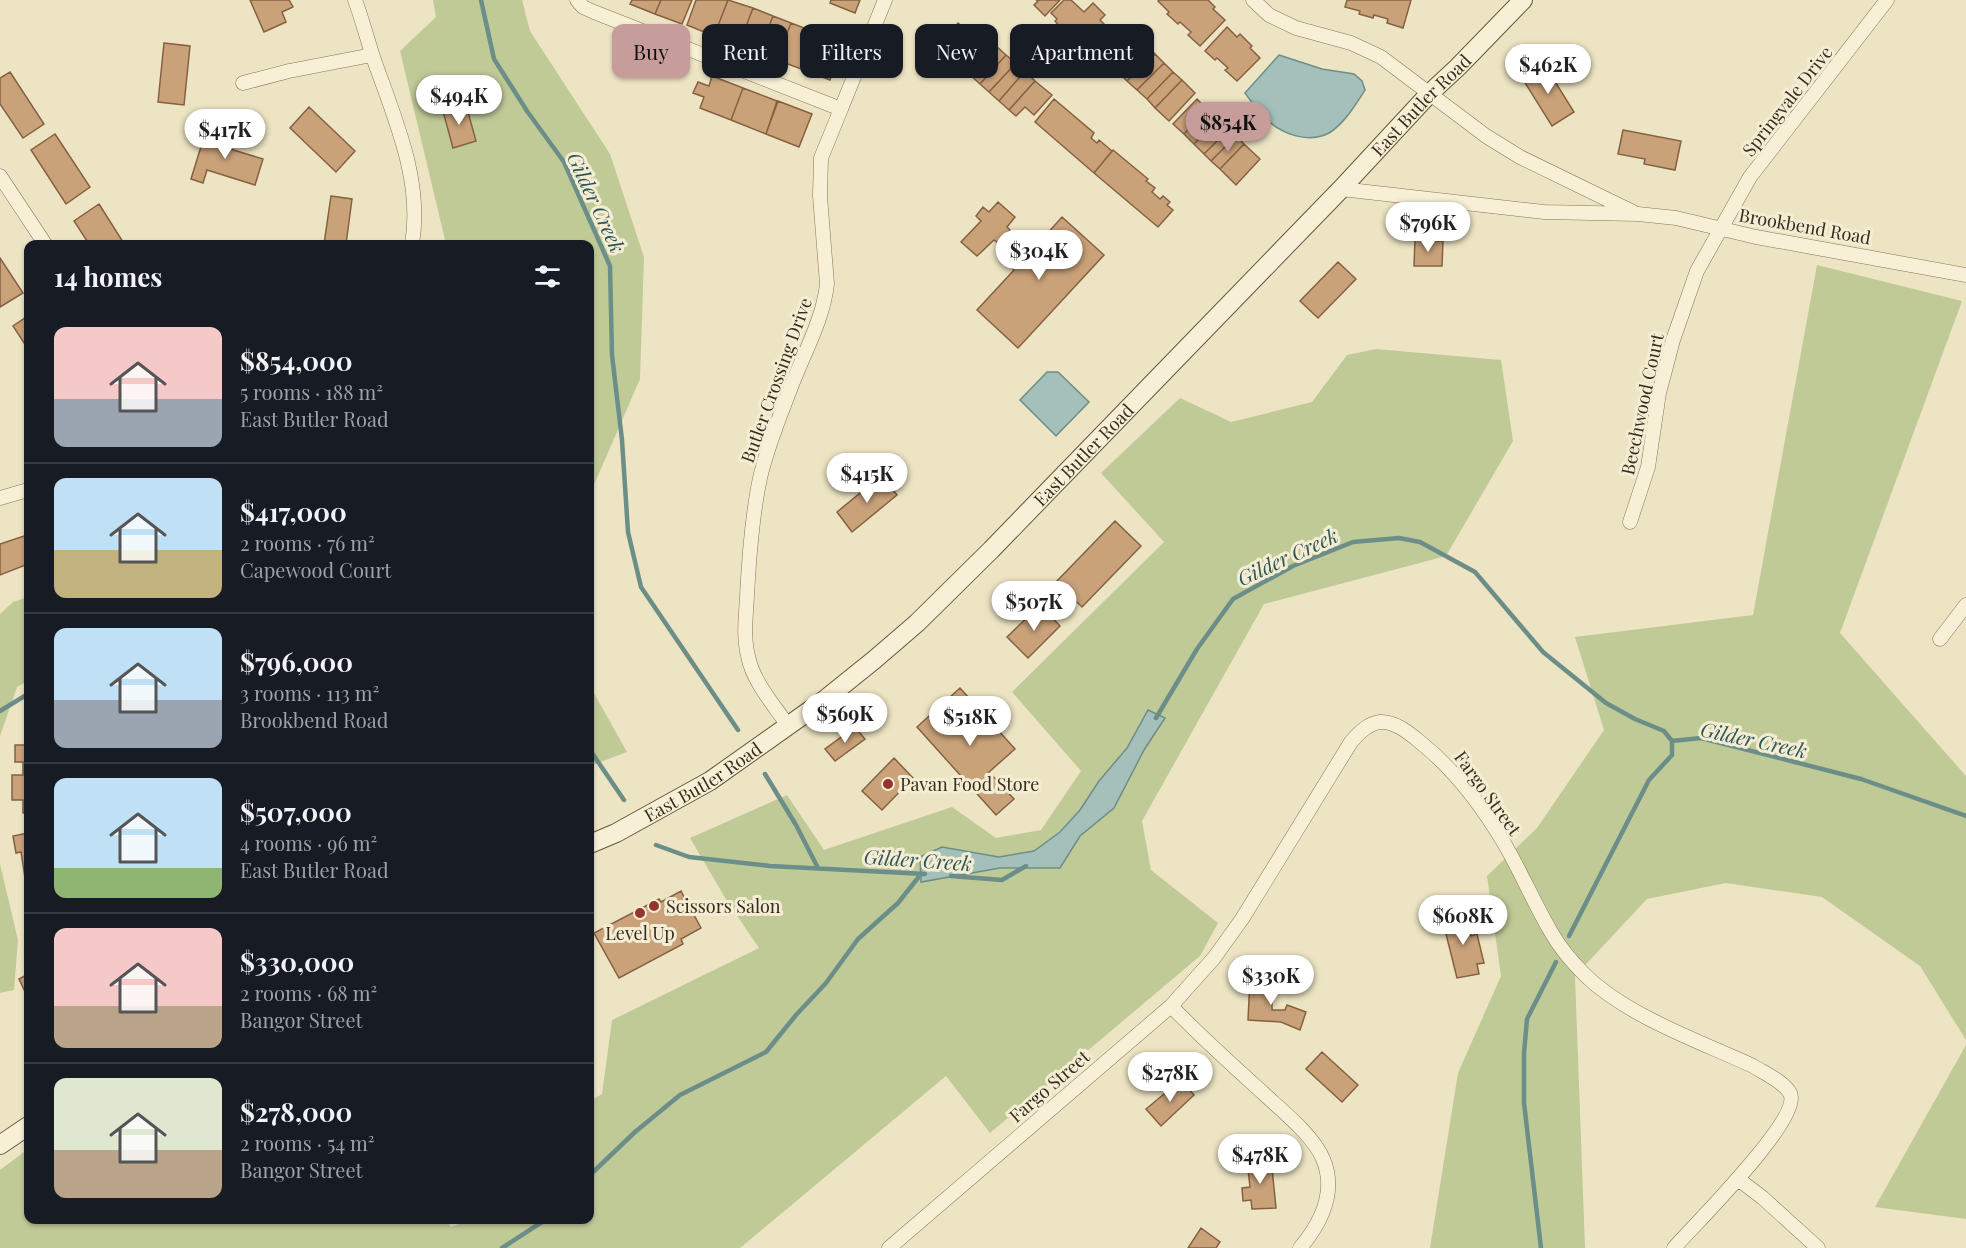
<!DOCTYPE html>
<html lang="en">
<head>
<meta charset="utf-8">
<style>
	body { margin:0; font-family:"Playfair Display",serif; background:#242831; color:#f1f3f6; height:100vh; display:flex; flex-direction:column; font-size:22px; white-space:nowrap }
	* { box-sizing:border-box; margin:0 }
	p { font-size:20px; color:#9ea1a6 }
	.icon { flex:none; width:33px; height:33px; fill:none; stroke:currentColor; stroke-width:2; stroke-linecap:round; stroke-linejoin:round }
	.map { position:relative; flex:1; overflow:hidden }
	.panel { position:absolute; left:24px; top:240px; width:570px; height:984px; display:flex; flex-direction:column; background:#171b24; border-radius:12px; box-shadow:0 2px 4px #0004 }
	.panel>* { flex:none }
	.guide { position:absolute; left:612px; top:24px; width:570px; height:54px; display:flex; gap:12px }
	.price { position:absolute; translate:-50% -51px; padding:0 14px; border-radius:21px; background:#fff; color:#222; font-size:20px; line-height:39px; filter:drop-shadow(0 2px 3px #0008) }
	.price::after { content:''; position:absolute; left:50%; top:36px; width:18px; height:14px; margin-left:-9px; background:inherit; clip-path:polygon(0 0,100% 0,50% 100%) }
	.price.on { background:#c79d9b; color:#111 }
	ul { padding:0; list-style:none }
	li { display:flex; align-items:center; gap:18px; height:150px; padding:0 30px }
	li+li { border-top:2px solid #363941 }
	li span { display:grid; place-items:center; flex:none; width:168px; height:120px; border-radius:12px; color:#555 }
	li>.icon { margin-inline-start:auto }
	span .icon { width:72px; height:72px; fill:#fffc; stroke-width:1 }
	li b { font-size:26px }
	h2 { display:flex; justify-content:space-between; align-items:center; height:72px; padding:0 30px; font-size:26px }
	.chip { padding:0 21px; border-radius:12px; background:#171b24; box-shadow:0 2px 4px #0004; font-size:21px; line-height:54px }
	.chip.on { background:#c79d9b; color:#111 }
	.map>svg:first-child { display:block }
</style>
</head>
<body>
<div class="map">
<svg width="1966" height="1248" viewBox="0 0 1966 1248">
	<rect width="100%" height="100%" fill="#ede4c3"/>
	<path fill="#c0ca97" d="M433 0H522L530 31 610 154 644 257 640 379 590 494V244H446L400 51 436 17Z
		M1817 265 1962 301 1840 633 1966 776V1040L1920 966 1822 897 1726 883 1647 899 1575 976 1585 1248H1430L1458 1073 1501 976 1487 876 1537 828 1604 730 1575 637 1753 615Z
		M1376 349 1501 360 1513 441 1446 556 1264 604 1142 821 1151 870 1218 923 1200 956 990 1133 946 1076 740 1248H0V1170L28 1149V1220H446L451 1227 469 1220H590V1101L602 1094 612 1020 759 948 727 901 690 838 787 795 824 850 952 807 996 838 1041 830 1081 771 1012 692 1164 542 1101 473 1180 398 1231 422 1312 402 1347 355Z
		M28 597V681L17 687 0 736V614L13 602Z
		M590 686 627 752 590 766Z
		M0 864 18 940 14 990 0 993Z
		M1966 1045V1219L1875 1207Z"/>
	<path fill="#a5c0ba" stroke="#6c8e88" stroke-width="1.5" d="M1279 55 1322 69 1354 74 1362 81 1365 90C1356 104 1344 124 1329 133 1308 144 1281 134 1265 118 1257 111 1251 101 1245 93Z
		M1047 372H1058L1089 402 1056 436 1020 400Z
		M1148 710 1165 718 1144 750 1114 808 1080 836 1060 868H1000L921 882 920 857 942 847 999 857 1034 851 1060 832 1080 810 1099 781 1127 748Z"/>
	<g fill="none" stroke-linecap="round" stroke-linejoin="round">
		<path stroke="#6c8e88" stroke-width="4.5" d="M481 0 494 59 527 111 564 162 610 266 612 355 622 440 628 532 641 587 738 730
			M0 711 28 694
			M1156 718 1197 649 1233 599 1293 566 1353 542 1399 538 1420 542 1475 572 1543 652 1606 703 1635 719 1664 731 1672 741
			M1672 741 1701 738 1861 779 1966 816
			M590 750 624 800
			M765 774 796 825 818 868
			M656 845 689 857 770 866 925 874
			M951 876 1002 880 1026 866
			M1569 936 1649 780 1672 755V741
			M590 1175 635 1132 680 1095 766 1052 796 1015 826 983 858 939 898 903 921 874
			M502 1248 545 1220
			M1541 1248 1524 1103V1053L1527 1019 1556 962"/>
	</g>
	<path fill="#caa27a" stroke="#856141" stroke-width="1.5" d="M250 0H289L293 7 282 12 286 22 264 32Z
		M632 0H661L655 14 630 4Z
		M661 0H692L682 24 655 14Z
		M696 0H728L714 36 687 25Z
		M728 0 753 8 739 45 714 36Z
		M831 0H860L855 13 830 3Z
		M1036 0H1060L1045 16 1034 5 1038 1Z
		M1064 0H1071L1084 12 1093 3 1105 15 1100 20 1111 31 1117 26 1132 41 1126 46 1134 54 1117 71 1099 53 1095 57 1077 39 1074 43 1064 32 1067 29 1064 26 1061 28 1055 21 1057 19 1051 13Z
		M1159 0H1208L1215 7 1213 9 1225 20 1200 46 1188 35 1191 32 1180 22 1178 24 1167 14 1169 12 1158 1Z
		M1347 0H1411L1403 28 1387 23 1388 19 1374 15 1373 18 1359 14 1360 11 1345 7Z
		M753 8 773 16 759 53 739 45Z
		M773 16 791 23 777 60 759 53Z
		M791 23 817 33 804 70 777 60Z
		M958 23 975 37 954 61 937 47Z
		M1227 27 1237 37 1240 34 1252 46 1250 48 1260 58 1237 81 1225 70 1228 68 1217 58 1215 60 1205 51Z
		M985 30 994 38 965 71 954 61 975 37 977 39Z
		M817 33 843 43 830 80 804 70Z
		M164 43 190 46 184 105 158 102Z
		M1144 43 1155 54 1127 81 1117 71Z
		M995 45 1006 55 980 84 969 74Z
		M1155 54 1164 63 1137 90 1127 81Z
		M1006 55 1016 63 989 92 980 84Z
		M1016 63 1025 71 999 101 989 92Z
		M1164 63 1173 72 1147 99 1137 90Z
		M1544 64 1574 112 1552 126 1522 78Z
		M1025 71 1035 81 1009 110 999 101Z
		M10 72 44 124 23 138 0 104V78Z
		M1173 72 1182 80 1155 108 1147 99Z
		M712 76 743 88 731 120 700 108 704 97 693 93 698 82 709 86Z
		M1182 80 1195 93 1169 121 1155 108Z
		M1035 81 1052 95 1034 115 1025 107 1016 116 1009 110Z
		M743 88 777 101 766 134 731 120Z
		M1054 99 1094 133 1091 138 1097 143 1099 140 1112 151 1094 173 1035 122Z
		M1197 99 1208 110 1184 134 1173 124Z
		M778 101 812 114 799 147 766 134Z
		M466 105 476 141 453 148 443 111Z
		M309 107 355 151 336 172 290 128Z
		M1208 110 1218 119 1194 144 1184 134Z
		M1218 119 1229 129 1204 154 1194 144Z
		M207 127 231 135 227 148 263 159 255 185 207 170 203 183 191 179Z
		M1229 129 1236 136 1211 161 1204 154Z
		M1623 130 1681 141 1675 170 1644 164 1645 159 1618 154Z
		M55 134 90 187 66 204 31 150Z
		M1236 136 1244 144 1220 169 1211 161Z
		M1244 144 1260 159 1236 185 1220 169Z
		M1113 150 1148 179 1146 181 1155 188 1152 192 1160 199 1163 196 1170 202 1167 205 1173 210 1158 227 1094 173Z
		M331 196 352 199 346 244H324Z
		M998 202 1015 217 1007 227 1010 230 998 243 994 240 977 256 961 242 981 221 976 216 983 207 989 212Z
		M99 204 123 242 119 244H89L74 221Z
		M1062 217 1104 255 1018 348 977 310 1014 270 1000 258 1013 244 1027 256Z
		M1415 240 1443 241 1442 266H1414Z
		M0 258 23 293 0 307Z
		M1338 262 1356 279 1318 318 1300 301Z
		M28 316V349L13 326Z
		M882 475 897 495 852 532 837 512Z
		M1115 521 1141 546 1082 607 1056 582Z
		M27 535 28 564 0 575V544Z
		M1040 605 1060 626 1028 658 1007 637Z
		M960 688 1015 749 989 772 1014 799 996 815 917 727Z
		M25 712H28V813H23V800H12V775H23V762H15V745H25Z
		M855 727 865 739 835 761 825 749Z
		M894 758 913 778 882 810 862 791Z
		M28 833V897L21 852 16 853 13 836Z
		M681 891 701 928 681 939 683 944 619 978 594 933 659 899 661 902Z
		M1464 913 1471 936 1477 934 1484 963 1477 964 1479 974 1457 978 1442 918Z
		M28 974V998L19 979Z
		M1250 979H1272V1010H1285L1287 1005 1306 1012 1300 1030 1281 1022 1248 1020Z
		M1322 1052 1358 1085 1342 1102 1306 1069Z
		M1181 1080 1194 1095 1161 1126 1146 1109Z
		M1271 1158 1276 1208 1252 1209 1251 1200 1243 1201 1242 1188 1250 1187 1247 1160Z
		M1201 1228 1220 1242 1216 1248H1188Z"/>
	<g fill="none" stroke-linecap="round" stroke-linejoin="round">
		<defs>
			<path id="minor" d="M355 0C362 19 367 38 373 57 394 117 423 180 412 244
				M577 0 583 7 594 12 841 109 885 0
				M1253 0 1269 15 1296 28 1351 43 1381 57 1486 136 1520 157 1633 212
				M243 83 289 71 372 55
				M0 176 45 244
				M1341 189 1544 212 1638 214 1676 218 1756 237 1966 275
				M0 498 28 490
				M1630 522 1648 467 1659 393 1673 340 1697 271 1750 177 1887 0
				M1940 639 1966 605
				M789 727C774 705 753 682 748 656 743 636 746 616 747 596 749 557 752 516 760 478 767 447 780 416 791 387 804 353 823 320 827 284L820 196 821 158 841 109
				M1171 1006C1200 1036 1231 1064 1262 1092 1281 1110 1313 1135 1323 1159 1337 1192 1321 1223 1300 1248
				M1738 1179 1763 1198 1818 1248
				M889 1248 1171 1006 1214 958 1242 919 1351 742C1359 733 1367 724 1380 722 1395 721 1409 733 1420 742 1454 769 1482 806 1504 843 1521 872 1534 903 1551 932 1560 948 1572 962 1585 975 1627 1016 1699 1041 1753 1066 1764 1073 1783 1081 1790 1093 1803 1118 1693 1226 1674 1248"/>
			<g id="secondary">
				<path id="s1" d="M590 844 616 833 710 781 823 701 874 660 917 623 991 550 1341 189 1430 93 1458 67 1523 0"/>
				<path d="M0 1145 28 1126"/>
			</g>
		</defs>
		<use href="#minor" stroke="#86755a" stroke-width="15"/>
		<use href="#secondary" stroke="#68563e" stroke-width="20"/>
		<use href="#minor" stroke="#f8f0d6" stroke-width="14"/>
		<use href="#secondary" stroke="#f8f0d6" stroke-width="18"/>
	</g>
	<g fill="#94342c" stroke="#f4edd3" stroke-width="2">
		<circle cx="888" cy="784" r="6"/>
		<circle cx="654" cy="906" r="6"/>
		<circle cx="640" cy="913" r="6"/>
	</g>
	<g text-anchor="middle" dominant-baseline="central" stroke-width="6" stroke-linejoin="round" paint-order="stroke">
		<g font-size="18" fill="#372c1e" stroke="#f4edd3">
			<text transform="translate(1787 101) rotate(-52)">Springvale Drive</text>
			<text stroke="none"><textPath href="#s1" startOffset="1119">East Butler Road</textPath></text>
			<text transform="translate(1805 226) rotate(10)">Brookbend Road</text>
			<text transform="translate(776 380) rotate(-70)">Butler Crossing Drive</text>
			<text transform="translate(1642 404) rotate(-78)">Beechwood Court</text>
			<text stroke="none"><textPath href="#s1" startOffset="633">East Butler Road</textPath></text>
			<text stroke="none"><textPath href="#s1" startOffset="129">East Butler Road</textPath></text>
			<text transform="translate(1488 793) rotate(54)">Fargo Street</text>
			<text transform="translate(1049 1086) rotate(-41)">Fargo Street</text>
		</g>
		<g font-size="18" fill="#372c1e" stroke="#f4edd3" text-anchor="start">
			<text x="900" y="784">Pavan Food Store</text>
			<text x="666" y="906">Scissors Salon</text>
			<text x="640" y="933" text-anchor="middle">Level Up</text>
		</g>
		<g font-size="20" font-style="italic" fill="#2e5556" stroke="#f4edd3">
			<text transform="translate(597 202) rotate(65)">Gilder Creek</text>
			<text transform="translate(1287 556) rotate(-25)">Gilder Creek</text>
			<text transform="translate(1754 739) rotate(12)">Gilder Creek</text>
			<text transform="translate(918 859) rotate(4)">Gilder Creek</text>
		</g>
	</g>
</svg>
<b class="price" style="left:1548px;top:95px">$462K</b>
<b class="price" style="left:459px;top:126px">$494K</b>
<b class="price on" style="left:1228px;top:153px">$854K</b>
<b class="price" style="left:225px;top:160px">$417K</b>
<b class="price" style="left:1428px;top:253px">$796K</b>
<b class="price" style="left:1039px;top:281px">$304K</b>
<b class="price" style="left:867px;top:504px">$415K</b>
<b class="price" style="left:1034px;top:632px">$507K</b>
<b class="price" style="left:845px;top:744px">$569K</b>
<b class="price" style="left:970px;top:747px">$518K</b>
<b class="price" style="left:1463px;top:946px">$608K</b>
<b class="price" style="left:1271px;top:1006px">$330K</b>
<b class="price" style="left:1170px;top:1103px">$278K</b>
<b class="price" style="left:1260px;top:1185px">$478K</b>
<div class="guide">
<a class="chip on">Buy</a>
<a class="chip">Rent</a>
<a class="chip">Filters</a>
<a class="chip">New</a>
<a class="chip">Apartment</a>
</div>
<section class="panel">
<h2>14 homes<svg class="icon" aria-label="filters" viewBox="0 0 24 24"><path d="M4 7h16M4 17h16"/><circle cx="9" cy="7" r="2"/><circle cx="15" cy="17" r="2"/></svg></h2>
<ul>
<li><span style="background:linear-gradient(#f6c9c9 60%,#9aa5b1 0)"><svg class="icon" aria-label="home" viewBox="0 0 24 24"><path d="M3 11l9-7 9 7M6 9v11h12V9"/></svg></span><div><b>$854,000</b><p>5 rooms · 188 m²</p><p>East Butler Road</p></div></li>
<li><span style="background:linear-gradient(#bfe0f5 60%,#c2b280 0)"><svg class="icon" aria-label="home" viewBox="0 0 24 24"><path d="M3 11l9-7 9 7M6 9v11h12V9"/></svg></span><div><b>$417,000</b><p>2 rooms · 76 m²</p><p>Capewood Court</p></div></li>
<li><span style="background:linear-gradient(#bfe0f5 60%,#9aa5b1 0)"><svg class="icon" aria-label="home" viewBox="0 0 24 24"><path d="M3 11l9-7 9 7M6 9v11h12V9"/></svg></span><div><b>$796,000</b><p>3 rooms · 113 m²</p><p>Brookbend Road</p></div></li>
<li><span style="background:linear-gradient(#bfe0f5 75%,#8fb573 0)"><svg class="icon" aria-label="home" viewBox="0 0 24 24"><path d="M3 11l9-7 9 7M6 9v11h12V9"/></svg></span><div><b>$507,000</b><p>4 rooms · 96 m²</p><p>East Butler Road</p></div></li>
<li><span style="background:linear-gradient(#f6c9c9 65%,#b9a48a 0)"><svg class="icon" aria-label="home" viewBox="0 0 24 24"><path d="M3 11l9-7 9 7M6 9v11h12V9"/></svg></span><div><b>$330,000</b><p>2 rooms · 68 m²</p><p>Bangor Street</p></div></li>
<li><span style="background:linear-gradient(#dfe7d0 60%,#b9a48a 0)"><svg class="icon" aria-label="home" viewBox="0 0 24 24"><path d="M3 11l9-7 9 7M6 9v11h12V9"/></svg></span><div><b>$278,000</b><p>2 rooms · 54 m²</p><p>Bangor Street</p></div></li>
</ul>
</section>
</div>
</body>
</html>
